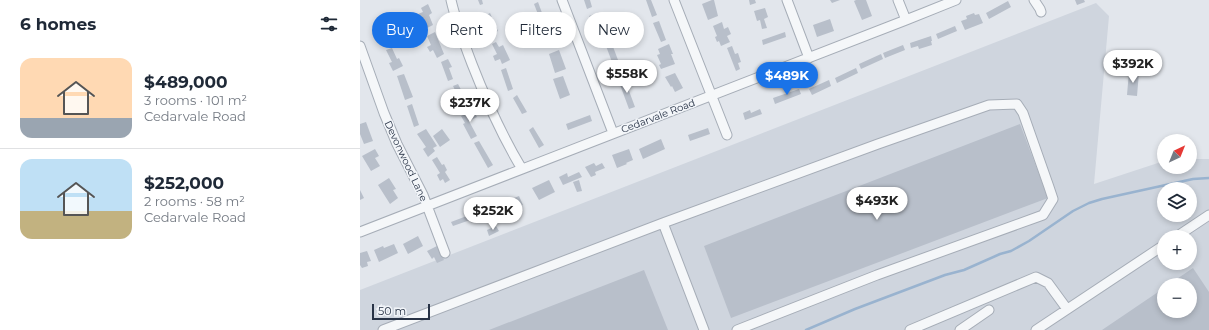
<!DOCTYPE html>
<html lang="en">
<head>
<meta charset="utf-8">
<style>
	body { margin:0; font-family:Montserrat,sans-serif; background:#f6f6f7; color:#1f2937; height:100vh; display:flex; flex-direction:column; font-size:15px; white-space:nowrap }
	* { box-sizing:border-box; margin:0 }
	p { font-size:13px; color:#747a83 }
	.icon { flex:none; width:22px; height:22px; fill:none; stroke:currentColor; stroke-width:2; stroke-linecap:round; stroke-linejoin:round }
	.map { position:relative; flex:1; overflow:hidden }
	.details { display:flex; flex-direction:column; background:#fff; width:360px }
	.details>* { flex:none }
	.hud { position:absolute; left:12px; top:12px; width:380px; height:36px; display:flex; gap:8px }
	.needle { width:26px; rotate:43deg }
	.tools { position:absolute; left:797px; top:134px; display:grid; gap:8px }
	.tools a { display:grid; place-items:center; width:40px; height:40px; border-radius:50%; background:#fff; box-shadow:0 2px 6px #0003; font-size:20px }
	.scale { position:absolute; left:12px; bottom:10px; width:58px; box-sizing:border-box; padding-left:4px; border:2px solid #283346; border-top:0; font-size:11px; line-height:14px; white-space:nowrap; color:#283346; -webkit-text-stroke:3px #f2f5f9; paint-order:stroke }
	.price { position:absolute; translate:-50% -34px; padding:0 9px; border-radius:14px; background:#fff; color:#222; font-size:13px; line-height:26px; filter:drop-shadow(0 1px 2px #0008) }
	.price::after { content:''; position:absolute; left:50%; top:24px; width:12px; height:9px; margin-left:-6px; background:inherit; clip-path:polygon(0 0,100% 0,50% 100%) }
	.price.current { background:#1a73e8; color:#fff }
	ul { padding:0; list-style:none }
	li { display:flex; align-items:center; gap:12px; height:100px; padding:0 20px }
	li+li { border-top:1px solid #e0e1e3 }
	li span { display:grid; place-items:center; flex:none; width:112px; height:80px; border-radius:12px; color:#555 }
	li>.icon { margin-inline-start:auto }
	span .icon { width:48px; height:48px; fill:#fffc; stroke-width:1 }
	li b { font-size:17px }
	h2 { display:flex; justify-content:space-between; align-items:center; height:48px; padding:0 20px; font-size:17px }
	.chip { padding:0 14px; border-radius:18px; background:#fff; box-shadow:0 2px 6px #0003; font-size:14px; line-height:36px }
	.chip.current { background:#1a73e8; color:#fff }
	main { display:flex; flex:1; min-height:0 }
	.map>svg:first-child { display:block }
</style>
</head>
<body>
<main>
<section class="details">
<h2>6 homes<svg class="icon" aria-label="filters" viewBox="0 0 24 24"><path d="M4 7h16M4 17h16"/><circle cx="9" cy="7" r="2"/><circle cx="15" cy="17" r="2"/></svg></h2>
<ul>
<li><span style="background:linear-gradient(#ffd9b3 75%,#9aa5b1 0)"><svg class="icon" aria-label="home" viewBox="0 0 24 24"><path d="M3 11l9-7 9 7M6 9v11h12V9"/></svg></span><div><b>$489,000</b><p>3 rooms · 101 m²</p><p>Cedarvale Road</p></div></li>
<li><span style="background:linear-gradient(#bfe0f5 65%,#c2b280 0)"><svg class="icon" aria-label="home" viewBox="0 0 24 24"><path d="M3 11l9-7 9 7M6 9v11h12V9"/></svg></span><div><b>$252,000</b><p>2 rooms · 58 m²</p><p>Cedarvale Road</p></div></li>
</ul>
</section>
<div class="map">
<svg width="849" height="330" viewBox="0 0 849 330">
	<rect width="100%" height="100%" fill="#e2e6ec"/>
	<path fill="#cfd5de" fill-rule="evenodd" d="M736 3 749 16 734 184 804 161V167H830V159H849V330H0V290ZM804 189H830V215H804ZM804 237H830V263H804ZM804 285H830V311H804Z"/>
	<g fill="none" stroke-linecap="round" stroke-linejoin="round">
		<path stroke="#99b3cf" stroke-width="2.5" d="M446 330 495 309 585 275 604 270 640 254 651 251 669 241 713 211 729 203 742 199 833 179 849 178"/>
	</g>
	<path fill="#b8bfca" d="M118 0H122L123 4 120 5Z
		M224 0H230L232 7 227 9Z
		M286 0H291L297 15 292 17Z
		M352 0H354L358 16 348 20 342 4Z
		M389 0H395L396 3 390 5Z
		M470 0H480L472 3Z
		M496 0H506L512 16 502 20 494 1Z
		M715 0H724L725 2 717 5Z
		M648 1 651 7 629 19 626 13Z
		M178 2 185 21 181 22 174 4Z
		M68 4 72 13 69 15 73 25 65 29 58 14 63 12 61 8Z
		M405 8 408 17 404 19 407 28 402 29 400 20 397 21 394 11Z
		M239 12 246 29 236 33 229 16Z
		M130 13 138 31 128 36 120 18Z
		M614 13 615 15 619 14 623 23 605 30 601 21 607 19 606 16Z
		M27 17 31 26 26 28 28 32 24 34 18 22Z
		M263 17 267 26 257 30 253 21Z
		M470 19 474 31 457 37 453 25Z
		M299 21 306 40 301 42 293 23Z
		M362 22 364 29 368 27 371 34 367 36 370 42 361 46 359 41 357 42 355 37 357 36 353 26Z
		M595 26 597 31 578 39 576 34Z
		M186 28 193 46 188 48 181 30Z
		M75 32 84 54 77 58 73 50 70 52 67 47 71 45 67 36Z
		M425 32 426 37 403 45 402 40Z
		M571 36 572 41H571L572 45 559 49 558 46 551 48 550 43Z
		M30 39 32 44 25 47 23 42Z
		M136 42 139 47 143 45 150 60 142 64 140 59 135 61 133 56 137 54 132 44Z
		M252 44 261 68 255 70 246 46Z
		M309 44 313 54H311L315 64 301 69 299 65 301 64 297 55 300 54 298 49Z
		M543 45 545 50 525 58 523 53Z
		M372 46 375 54 378 53 381 62 378 63 380 69 376 71 367 48Z
		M32 48 37 59 39 58 43 66 33 71 29 63 32 62 26 50Z
		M199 50 206 69 195 73 189 54Z
		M521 54 523 59 501 69 499 64Z
		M88 59 92 67 89 68 93 79 88 81 81 62Z
		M146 68 153 89 148 91 141 70Z
		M496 68 498 73 477 83 475 78Z
		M769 71 779 72 777 96 767 95Z
		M315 73 323 88 315 92 312 86 311 87 305 77Z
		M44 74 53 97 45 100 37 76Z
		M203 76 210 95 200 99 193 79Z
		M265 80 275 107 269 109 259 82Z
		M469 80 471 86 452 95 449 89Z
		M98 84 108 103 98 108 91 94 96 92 93 86Z
		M439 89 441 94 415 104 413 98Z
		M157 95 167 112 162 114 153 98Z
		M52 104 59 125 54 127 47 106Z
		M400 109 402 114 385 120 383 113 390 110 391 113Z
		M113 110 117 117 109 121 117 136 111 139 103 124 105 123 101 116Z
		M230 115 232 121 208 130 206 124Z
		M6 122 13 141 4 144 0 134V124Z
		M660 124 688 198 371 318 344 246Z
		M173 127 184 145 179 148 169 130Z
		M348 128 350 134 330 141 328 135Z
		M66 129 77 146 73 148 75 151 68 157 63 149 66 147 57 134Z
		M82 129 90 140 80 147 73 136Z
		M301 139 305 149 283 159 279 149Z
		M119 141 133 165 128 168 114 143Z
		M15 149 19 156 15 158 20 166 11 171 2 156Z
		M269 149 273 160 266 163 267 164 257 168 252 155Z
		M77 157 82 165 84 164 87 170 85 172 90 180 85 183 83 179 80 181 77 175 80 173 72 160Z
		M234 163 236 166 242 163 245 168 235 172 236 175 231 177 225 167Z
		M219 172 222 177 203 185 199 177 207 173 208 177Z
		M29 178 36 189 33 190 38 198 30 204 18 185Z
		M189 180 195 192 179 200 172 188Z
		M219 180 222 191 217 192 213 182Z
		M0 190 4 198 0 200Z
		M159 196 163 205 150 211 146 201Z
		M135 204 140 213 132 216 133 218 125 222 118 208 125 205 127 208Z
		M112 214 113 219 93 226 91 222Z
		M136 226 139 231 129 236 127 230Z
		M58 236 63 246 48 254 43 244Z
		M34 244 38 253 19 262 14 250 23 246 24 248Z
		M77 246 84 260 77 263 74 257 72 259 67 251Z
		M7 251 11 261 7 262 8 266 2 268 0 265V253Z
		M833 268 849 292V330H742L804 288V311H830V285H808Z
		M284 270 308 330H129Z"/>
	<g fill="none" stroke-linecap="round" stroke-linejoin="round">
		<defs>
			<path id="minor" d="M91 0C96 22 104 43 112 64 126 100 142 136 162 169
				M202 0 253 133
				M314 0 367 135
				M427 0 449 58
				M538 0 546 20
				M674 0 680 9 681 12
				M0 46 24 113 37 144 63 195 85 253
				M303 223 344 330
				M0 232 546 20 596 0
				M816 237 849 215
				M23 330 303 223 518 144 629 105 657 104 663 113 689 187 693 199 683 215 517 275 377 330
				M550 330 676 277 688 283 707 309
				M600 330 629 310
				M676 330 804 245"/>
		</defs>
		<use href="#minor" stroke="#a6adb7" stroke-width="11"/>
		<use href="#minor" stroke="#f5f7f9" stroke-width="9"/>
	</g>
	<g text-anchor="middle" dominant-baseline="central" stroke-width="3" stroke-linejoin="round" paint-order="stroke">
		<g font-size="10" fill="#283346" stroke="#f2f5f9">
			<text transform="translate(298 116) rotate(-21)">Cedarvale Road</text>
			<text transform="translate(46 161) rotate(65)">Devonwood Lane</text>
		</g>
	</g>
</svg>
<div class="tools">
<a><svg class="needle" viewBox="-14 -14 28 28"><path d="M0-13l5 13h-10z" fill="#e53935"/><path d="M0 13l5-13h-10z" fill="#747a83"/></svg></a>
<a><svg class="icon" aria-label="layers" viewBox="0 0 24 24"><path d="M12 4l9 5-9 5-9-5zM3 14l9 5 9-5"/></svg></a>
<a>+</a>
<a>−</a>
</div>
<div class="scale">50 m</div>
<b class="price" style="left:773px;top:84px">$392K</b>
<b class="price" style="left:267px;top:94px">$558K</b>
<b class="price current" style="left:427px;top:96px">$489K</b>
<b class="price" style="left:110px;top:123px">$237K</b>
<b class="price" style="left:517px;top:221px">$493K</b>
<b class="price" style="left:133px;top:231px">$252K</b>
<div class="hud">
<a class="chip current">Buy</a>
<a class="chip">Rent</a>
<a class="chip">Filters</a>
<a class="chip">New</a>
</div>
</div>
</main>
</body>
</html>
